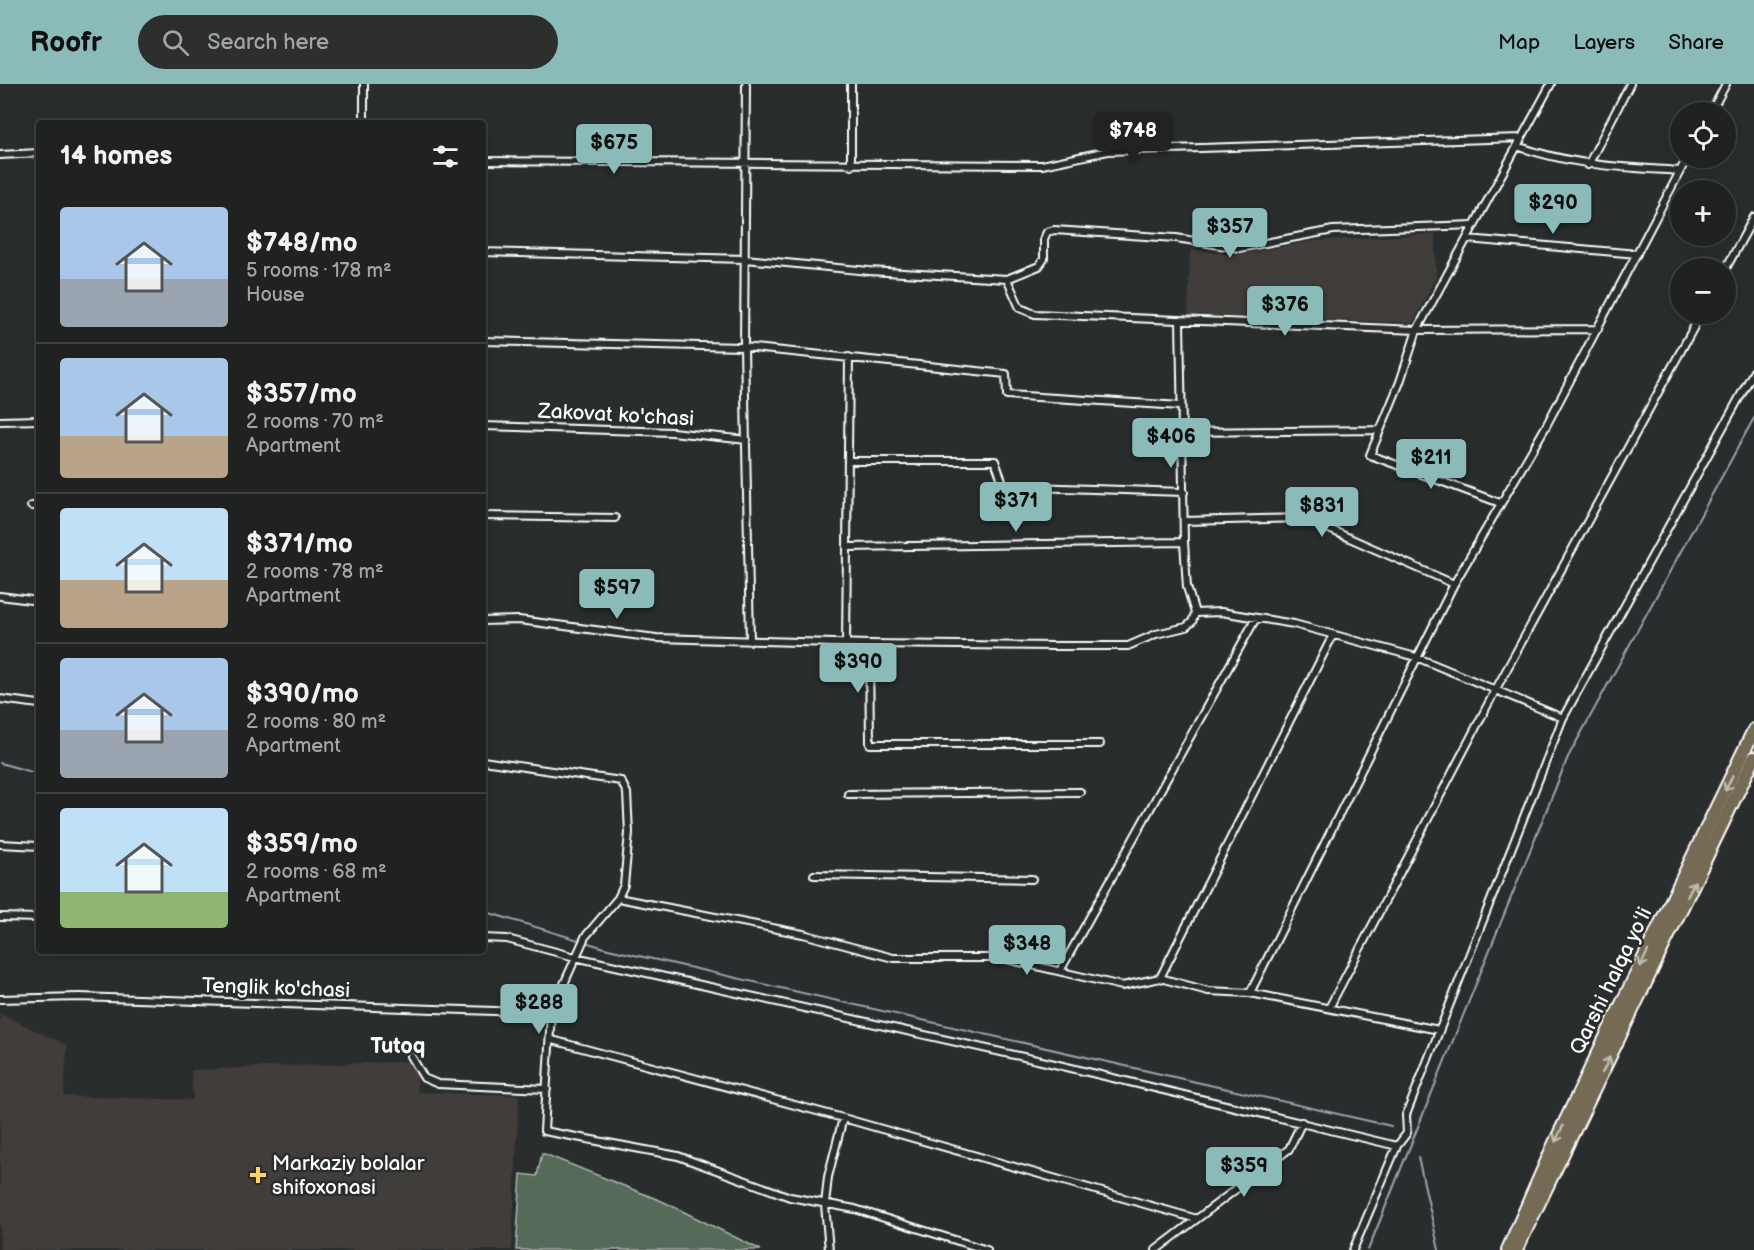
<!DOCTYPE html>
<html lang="en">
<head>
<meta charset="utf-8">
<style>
	body { margin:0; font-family:"Balsamiq Sans",sans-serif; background:#2d2f2f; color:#f1f3f6; height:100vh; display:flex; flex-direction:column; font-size:22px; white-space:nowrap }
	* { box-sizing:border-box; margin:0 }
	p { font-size:20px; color:#a2a4a5 }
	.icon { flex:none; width:33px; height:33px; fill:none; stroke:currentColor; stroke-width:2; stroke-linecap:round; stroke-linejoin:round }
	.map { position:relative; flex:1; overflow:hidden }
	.details { position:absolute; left:36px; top:36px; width:450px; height:834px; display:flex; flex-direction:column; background:#202222; border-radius:6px; box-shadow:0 3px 15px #0003,0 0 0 2px #3d3f40 }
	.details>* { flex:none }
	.tools { position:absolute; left:1670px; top:18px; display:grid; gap:12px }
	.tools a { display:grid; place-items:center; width:66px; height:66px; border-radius:50%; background:#202222; box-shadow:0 3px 15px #0003,0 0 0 2px #3d3f40; font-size:30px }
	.price { position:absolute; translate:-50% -51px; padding:0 14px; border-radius:6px; background:#8bbbb9; color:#111; font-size:20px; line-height:39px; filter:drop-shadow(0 2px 3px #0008) }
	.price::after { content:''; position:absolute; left:50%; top:36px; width:18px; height:14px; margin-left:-9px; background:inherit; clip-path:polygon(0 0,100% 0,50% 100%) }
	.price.on { background:#222; color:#fff }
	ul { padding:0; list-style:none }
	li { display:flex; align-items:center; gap:18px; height:150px; padding:0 24px }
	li+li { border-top:2px solid #3d3f40 }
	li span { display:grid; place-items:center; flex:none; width:168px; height:120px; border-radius:6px; color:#555 }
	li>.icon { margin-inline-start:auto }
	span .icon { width:72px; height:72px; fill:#fffc; stroke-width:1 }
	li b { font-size:26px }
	h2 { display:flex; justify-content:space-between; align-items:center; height:72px; padding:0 24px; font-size:26px }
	header { display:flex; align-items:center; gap:36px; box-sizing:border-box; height:84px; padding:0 30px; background:#8bbbb9; color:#111 }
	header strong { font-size:28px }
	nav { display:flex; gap:33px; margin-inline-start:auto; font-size:21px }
	.search { width:420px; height:54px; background:#2d2f2f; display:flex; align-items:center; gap:15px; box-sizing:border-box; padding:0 21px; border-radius:33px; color:#a2a4a5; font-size:22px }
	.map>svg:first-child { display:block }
</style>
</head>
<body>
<header>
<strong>Roofr</strong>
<div class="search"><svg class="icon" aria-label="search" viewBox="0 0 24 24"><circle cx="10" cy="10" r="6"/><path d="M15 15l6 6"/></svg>Search here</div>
<nav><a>Map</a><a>Layers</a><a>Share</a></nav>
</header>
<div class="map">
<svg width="1754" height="1166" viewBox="0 0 1754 1166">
	<rect width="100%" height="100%" fill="#2a2d2e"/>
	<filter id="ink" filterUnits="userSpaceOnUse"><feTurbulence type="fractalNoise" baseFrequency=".0167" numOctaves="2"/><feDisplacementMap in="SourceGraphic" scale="12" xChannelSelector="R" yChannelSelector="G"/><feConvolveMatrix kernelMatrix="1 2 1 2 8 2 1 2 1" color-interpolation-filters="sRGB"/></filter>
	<g filter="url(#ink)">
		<path fill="#3f3d3a" d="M1435 150 1436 193 1413 239 1188 231 1190 165 1234 171 1312 157Z
			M0 930 67 961 64 1012 193 1016 191 986 418 977 417 1008 519 1011 512 1166H0Z"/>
		<path fill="#546b58" stroke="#aab5ac" stroke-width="1.5" d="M542 1069 664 1118 761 1166H516L521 1090 537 1092Z"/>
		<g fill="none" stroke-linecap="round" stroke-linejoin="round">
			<path stroke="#96a6ac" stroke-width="2" d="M0 679 39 690
				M483 827 608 865 1391 1042
				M1418 1073 1439 1166
				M1368 1166 1568 673 1754 334"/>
			<defs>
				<path id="street" d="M746 0 744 263 750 557
					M1711 28 1726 0
					M364 39V0
					M1517 62C1574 82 1620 83 1680 87
					M0 71 39 69
					M483 77 1042 81 1108 67 1521 54
					M1588 81 1630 0
					M851 82V0
					M1468 155 1637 170
					M483 168 745 175 869 187 1007 195 1039 182 1044 175V155L1047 148 1054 146 1176 154 1239 164 1333 146 1475 141
					M1725 186 1754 133
					M1007 195 1020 224 1035 230 1417 246 1598 245
					M483 257 744 263 1006 290 1007 311 1181 322
					M0 337 39 336
					M483 342 672 348 747 356
					M1183 348 1380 346
					M848 377H995L1004 402 1184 408
					M1500 419 1370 371 1400 298 1417 246 1551 0
					M31 422H39
					M483 432 615 434
					M1184 437 1304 434 1454 500
					M847 463 1184 458
					M0 512 39 517
					M1195 529 1221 528 1294 540 1416 573 1563 634
					M483 537 519 536 656 554 869 560 1053 562H1128L1156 550 1186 543 1192 538 1195 529 1187 503 1184 458 1180 236
					M846 560 849 273
					M869 560 870 660H1100
					M0 615 39 620
					M483 677 621 697 627 709 629 749 624 801 618 814 585 853 551 929 544 1047 678 1072 790 1113 855 1125 987 1166
					M848 710 1080 708
					M0 760 39 762
					M814 791 1032 795
					M618 814 803 850 893 874H1002L1122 902 1160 894 1208 907 1250 909 1439 946
					M0 833 39 834
					M483 854 507 855 575 873 1046 978 1397 1062
					M1060 887 1256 534
					M1160 894 1333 551
					M1250 909 1454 500 1545 344 1687 74
					M0 915 79 913 551 929
					M1329 924 1496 605 1701 230
					M552 956 843 1034 1197 1135
					M411 972 424 994 438 1000 547 1005
					M829 1166 825 1121 828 1093 843 1034
					M1156 1166 1289 1065 1302 1038
					M1353 1166 1397 1062 1407 1049 1406 1031 1563 634 1754 287"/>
				<path id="highway" d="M1508 1166 1555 1059 1754 646
					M1516 1166 1754 674"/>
			</defs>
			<use href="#street" stroke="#fff" stroke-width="10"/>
			<use href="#highway" stroke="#fff" stroke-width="16"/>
			<use href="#street" stroke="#2a2d2e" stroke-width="6"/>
			<use href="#highway" stroke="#746b52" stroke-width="12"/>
		</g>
		<defs><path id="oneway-shaft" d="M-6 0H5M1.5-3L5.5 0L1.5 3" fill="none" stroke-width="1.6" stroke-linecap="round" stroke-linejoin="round" transform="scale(1.5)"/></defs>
		<g stroke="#c0bcb1">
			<use href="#oneway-shaft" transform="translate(1729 699) rotate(116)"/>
			<use href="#oneway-shaft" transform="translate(1691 805) rotate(-64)"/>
			<use href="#oneway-shaft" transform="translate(1644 875) rotate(116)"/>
			<use href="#oneway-shaft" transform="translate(1606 981) rotate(-64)"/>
			<use href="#oneway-shaft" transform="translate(1559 1050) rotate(116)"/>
		</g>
	</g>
	<path fill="#ffd166" stroke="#2a2d2e" stroke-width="2" d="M255 1082h6v6h6v6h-6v6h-6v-6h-6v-6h6z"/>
	<g text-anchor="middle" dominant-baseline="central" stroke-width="5" stroke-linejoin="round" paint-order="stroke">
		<g font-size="21" fill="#fff" stroke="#2a2d2e">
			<text transform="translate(616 331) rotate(3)">Zakovat ko'chasi</text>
			<text transform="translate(1611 897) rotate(-64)">Qarshi halqa yoʻli</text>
			<text transform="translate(276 904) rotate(2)">Tenglik ko'chasi</text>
		</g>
		<g font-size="21" fill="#fff" stroke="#2a2d2e" text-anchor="start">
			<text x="272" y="1079">Markaziy bolalar<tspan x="272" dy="24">shifoxonasi</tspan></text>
		</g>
		<g font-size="22" font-weight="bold" fill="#fff" stroke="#2a2d2e">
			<text x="398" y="962">Tutoq</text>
		</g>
	</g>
</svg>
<div class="tools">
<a><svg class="icon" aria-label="locate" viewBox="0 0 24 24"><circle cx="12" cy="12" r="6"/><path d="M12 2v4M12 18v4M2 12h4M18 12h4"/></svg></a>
<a>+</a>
<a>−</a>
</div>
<b class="price on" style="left:1133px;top:79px">$748</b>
<b class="price" style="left:614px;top:91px">$675</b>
<b class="price" style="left:1553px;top:151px">$290</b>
<b class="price" style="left:1230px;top:175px">$357</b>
<b class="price" style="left:1285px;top:253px">$376</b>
<b class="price" style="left:1171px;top:385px">$406</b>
<b class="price" style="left:1431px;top:406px">$211</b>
<b class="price" style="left:1016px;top:449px">$371</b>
<b class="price" style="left:1322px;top:454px">$831</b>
<b class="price" style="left:617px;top:536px">$597</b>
<b class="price" style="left:858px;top:610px">$390</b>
<b class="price" style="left:1027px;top:892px">$348</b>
<b class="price" style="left:539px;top:951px">$288</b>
<b class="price" style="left:1244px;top:1114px">$359</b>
<section class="details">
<h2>14 homes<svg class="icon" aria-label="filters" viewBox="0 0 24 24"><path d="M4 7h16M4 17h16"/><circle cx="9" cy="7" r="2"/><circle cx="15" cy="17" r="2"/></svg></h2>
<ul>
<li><span style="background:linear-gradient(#a9c7e8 60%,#9aa5b1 0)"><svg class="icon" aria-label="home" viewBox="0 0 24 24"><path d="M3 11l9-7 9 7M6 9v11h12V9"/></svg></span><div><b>$748/mo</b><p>5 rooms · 178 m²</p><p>House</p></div></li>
<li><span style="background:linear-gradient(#a9c7e8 65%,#b9a48a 0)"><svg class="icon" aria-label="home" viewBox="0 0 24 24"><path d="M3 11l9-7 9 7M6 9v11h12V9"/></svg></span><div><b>$357/mo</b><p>2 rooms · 70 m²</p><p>Apartment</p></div></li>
<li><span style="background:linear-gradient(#bfe0f5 60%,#b9a48a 0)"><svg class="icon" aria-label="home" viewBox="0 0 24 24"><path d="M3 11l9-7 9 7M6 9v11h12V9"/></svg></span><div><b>$371/mo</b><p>2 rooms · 78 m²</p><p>Apartment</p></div></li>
<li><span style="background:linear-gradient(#a9c7e8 60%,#9aa5b1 0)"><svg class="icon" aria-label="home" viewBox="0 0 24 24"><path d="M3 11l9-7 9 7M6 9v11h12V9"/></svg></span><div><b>$390/mo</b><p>2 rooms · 80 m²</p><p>Apartment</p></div></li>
<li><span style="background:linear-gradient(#bfe0f5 70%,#8fb573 0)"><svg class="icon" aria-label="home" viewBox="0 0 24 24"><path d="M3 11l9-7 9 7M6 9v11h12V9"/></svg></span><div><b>$359/mo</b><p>2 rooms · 68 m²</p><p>Apartment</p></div></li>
</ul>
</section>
</div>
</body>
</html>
